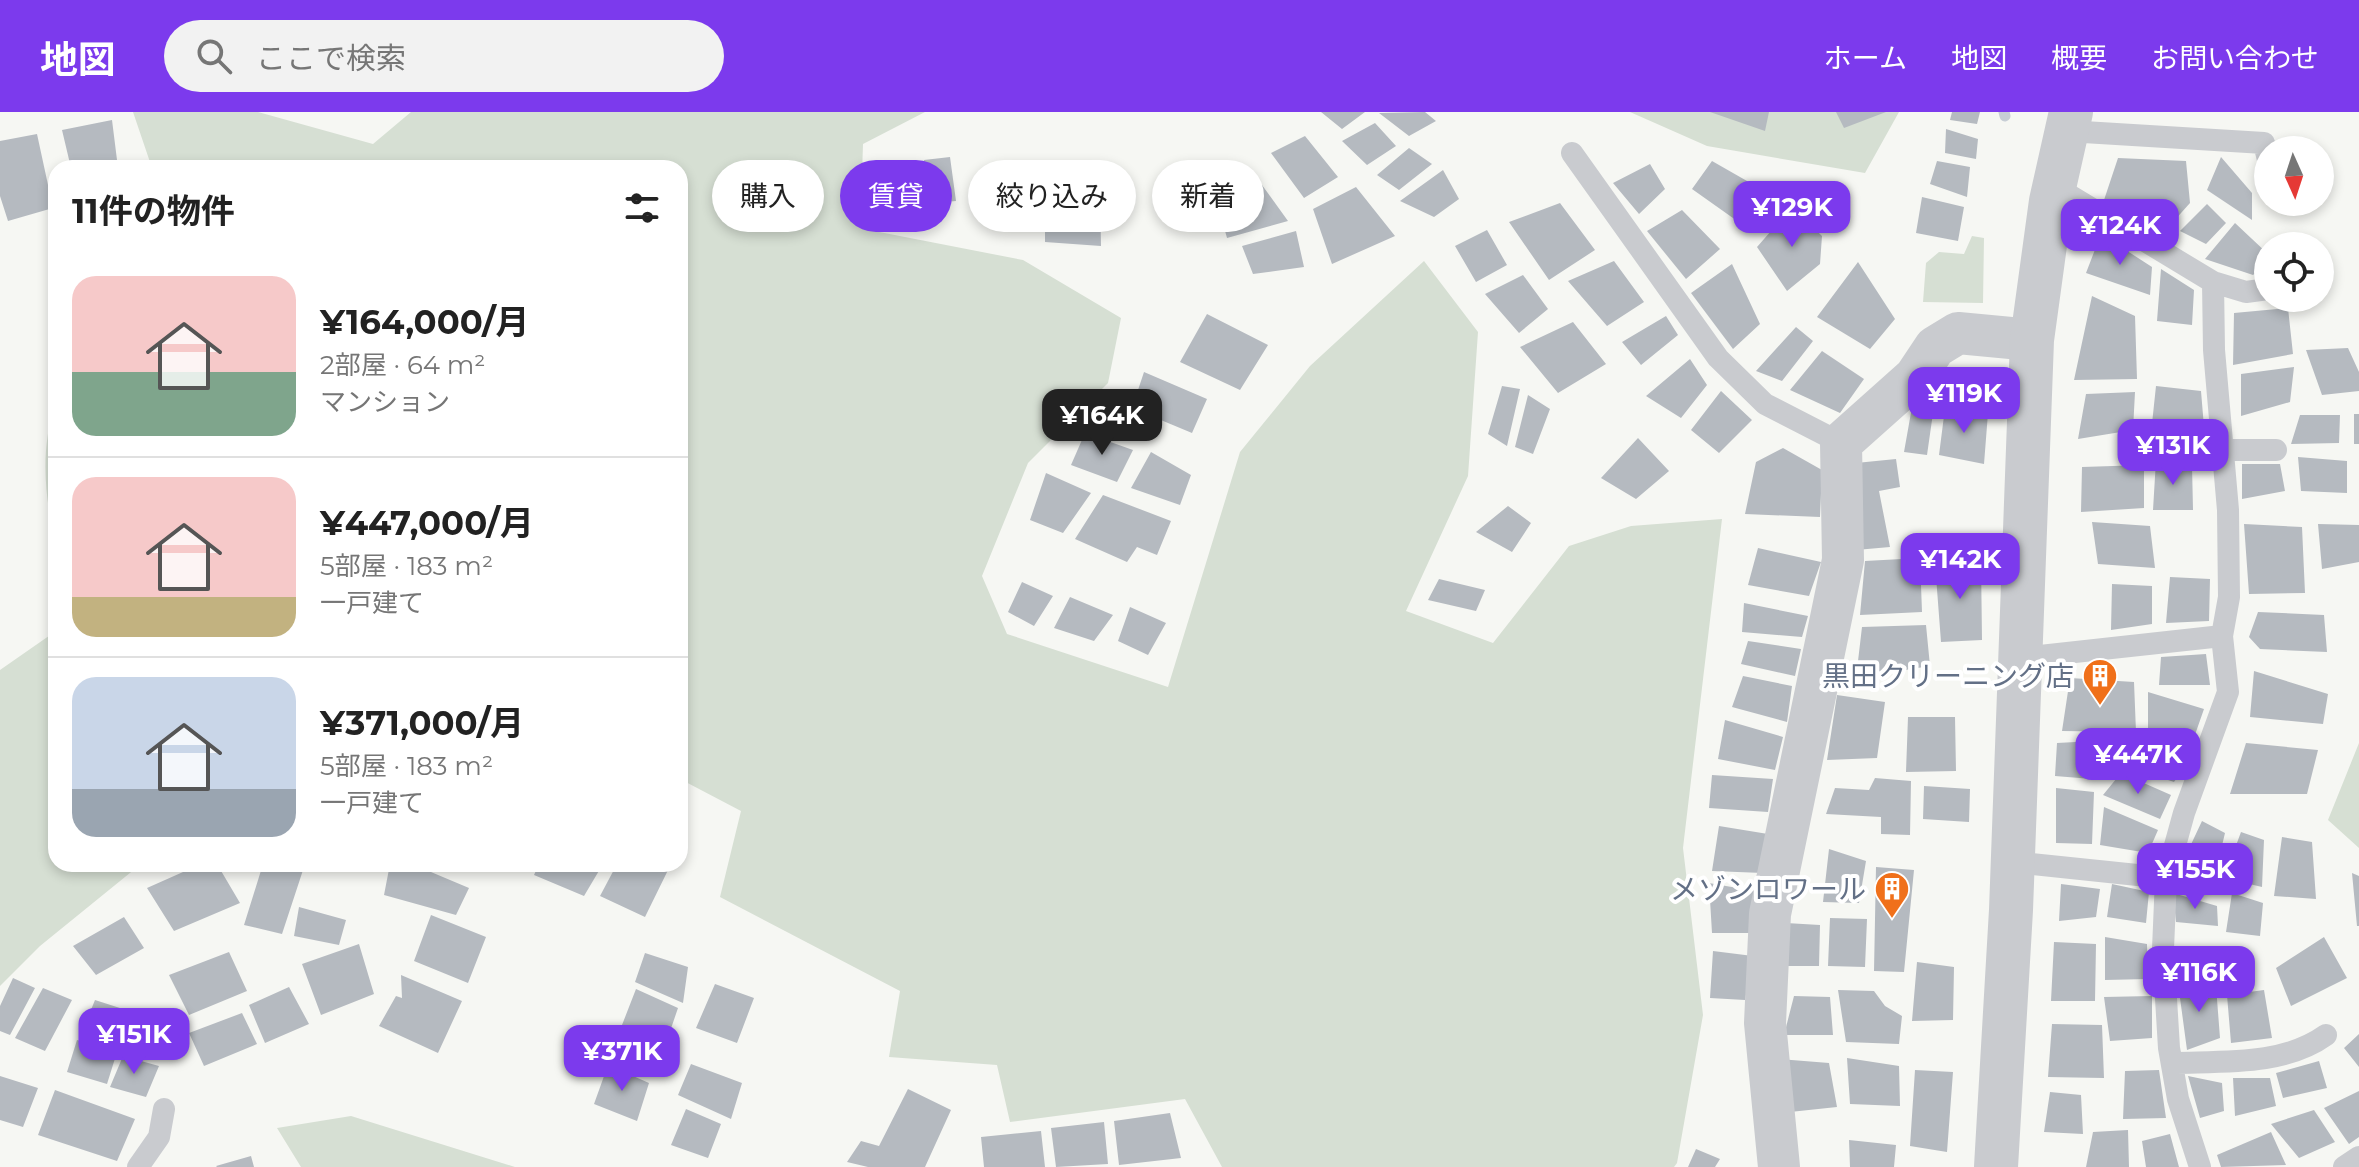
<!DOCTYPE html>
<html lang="ja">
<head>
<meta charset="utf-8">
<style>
	body { margin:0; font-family:Montserrat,"Noto Sans JP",sans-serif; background:#f2f2f2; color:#222; height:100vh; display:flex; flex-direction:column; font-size:30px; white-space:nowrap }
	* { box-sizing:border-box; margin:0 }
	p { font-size:26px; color:#767676 }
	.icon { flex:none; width:44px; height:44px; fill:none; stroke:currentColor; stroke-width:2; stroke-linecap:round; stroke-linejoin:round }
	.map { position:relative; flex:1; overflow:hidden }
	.details { position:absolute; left:48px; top:48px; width:640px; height:712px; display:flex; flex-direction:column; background:#fff; border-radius:24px; box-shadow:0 4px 12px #0003 }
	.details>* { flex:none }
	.banner { position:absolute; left:712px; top:48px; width:760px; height:72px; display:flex; gap:16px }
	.needle { width:52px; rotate:177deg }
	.controls { position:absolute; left:2254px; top:24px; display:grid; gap:16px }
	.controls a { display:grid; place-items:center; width:80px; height:80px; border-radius:50%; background:#fff; box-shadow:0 4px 12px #0003; font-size:40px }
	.price { position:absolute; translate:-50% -68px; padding:0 18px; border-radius:16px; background:#7c3aed; color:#fff; font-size:26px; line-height:52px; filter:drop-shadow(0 2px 4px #0008) }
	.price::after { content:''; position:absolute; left:50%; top:48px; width:24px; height:18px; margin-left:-12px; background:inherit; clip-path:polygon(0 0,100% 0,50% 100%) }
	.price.current { background:#222; color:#fff }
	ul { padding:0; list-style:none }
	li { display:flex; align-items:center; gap:24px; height:200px; padding:0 24px }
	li+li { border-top:2px solid #e0e0e0 }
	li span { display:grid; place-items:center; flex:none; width:224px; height:160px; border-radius:24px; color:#555 }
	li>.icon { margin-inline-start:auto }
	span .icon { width:96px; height:96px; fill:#fffc; stroke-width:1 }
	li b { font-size:34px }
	h2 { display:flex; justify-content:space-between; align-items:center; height:96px; padding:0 24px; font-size:34px }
	.pill { padding:0 28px; border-radius:36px; background:#fff; box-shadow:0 4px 12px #0003; font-size:28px; line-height:72px }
	.pill.current { background:#7c3aed; color:#fff }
	header { display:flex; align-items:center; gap:48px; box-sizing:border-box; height:112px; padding:0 40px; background:#7c3aed; color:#fff }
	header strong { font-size:38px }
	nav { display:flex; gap:44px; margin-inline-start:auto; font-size:28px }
	.search { width:560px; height:72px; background:#f2f2f2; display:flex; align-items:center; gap:20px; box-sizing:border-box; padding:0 28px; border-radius:44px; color:#767676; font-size:30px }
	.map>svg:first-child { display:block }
</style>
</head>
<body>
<header>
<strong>地図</strong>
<div class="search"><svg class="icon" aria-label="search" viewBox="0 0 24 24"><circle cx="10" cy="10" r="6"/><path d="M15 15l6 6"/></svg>ここで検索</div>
<nav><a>ホーム</a><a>地図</a><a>概要</a><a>お問い合わせ</a></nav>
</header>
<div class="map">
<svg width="2359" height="1055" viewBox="0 0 2359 1055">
	<rect width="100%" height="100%" fill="#f6f7f3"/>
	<path fill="#d6dfd3" d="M133 0H258L373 32 411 0H925L863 32 861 94 869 118 1023 148 1121 206 1108 271 1028 351 982 464 1007 522 1168 575 1240 340 1310 254 1424 149 1478 220 1468 364 1406 499 1493 531 1569 434 1631 414 1722 407 1683 736 1703 903 1677 1051 1674 1055H1222L1185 987 1010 1010 997 953 889 945 900 879 720 785 741 699 680 667V56H152Z
		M1630 0H1899L1865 61 1707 34Z
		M1972 124 1984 126 1983 191 1923 190 1926 151 1939 140 1964 142Z
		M56 292V429C44 388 40 332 56 292Z
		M56 519V752H141L40 834 0 874V558Z
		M2359 631V736L2328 708Z
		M351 1004 515 1055H301L277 1016Z"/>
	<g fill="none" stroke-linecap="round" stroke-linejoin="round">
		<path stroke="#c7ced5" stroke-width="11" d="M2004 0 2005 4"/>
	</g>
	<path fill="#b5bac0" d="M1321 0H1365L1342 17Z
		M1425 0 1436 9 1409 24 1379 1Z
		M1710 0H1769L1765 19Z
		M1836 0H1886L1844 16Z
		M1952 0H1980L1977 12 1950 8Z
		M112 8 118 56H71L62 18Z
		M1375 11 1396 34 1367 53 1342 29Z
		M1946 17 1978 27 1976 47 1945 41Z
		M37 22 53 96 8 109 0 84V29Z
		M1305 24 1338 65 1304 86 1271 41Z
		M1409 36 1432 52 1399 78 1377 63Z
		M950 45 956 89 925 92 924 48Z
		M2221 45 2252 81V108L2207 78Z
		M2118 46 2186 49 2190 91 2164 120 2103 91Z
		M1712 49 1768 81 1740 111 1692 77Z
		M1937 49 1970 55 1967 85 1930 72Z
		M1650 52 1665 77 1639 102 1613 71Z
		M1443 58 1459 87 1434 105 1400 89Z
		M1262 73 1288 109 1227 126 1215 83Z
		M1356 75 1395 124 1332 152 1313 97Z
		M1100 79 1101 134 1045 130V80Z
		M1922 85 1964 95 1958 129 1916 121Z
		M1560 91 1595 138 1549 168 1509 110Z
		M2207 92 2226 111 2206 132 2180 119Z
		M1792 95 1822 124 1820 152 1787 179 1757 135Z
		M1682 98 1720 137 1686 167 1647 119Z
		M2235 111 2268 142V149L2253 163 2205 147Z
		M1487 118 1507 153 1476 170 1455 134Z
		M1296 119 1304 155 1253 162 1242 134Z
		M2101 122 2152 155 2150 183 2086 161Z
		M1614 149 1644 190 1607 214 1568 169Z
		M1858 150 1895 207 1870 237 1817 205Z
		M1732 152 1760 212 1733 237 1691 181Z
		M2161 157 2194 178 2192 213 2157 209Z
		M1523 163 1548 197 1519 221 1485 182Z
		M2092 184 2135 204 2137 267 2074 268Z
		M2288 196 2293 242 2233 253 2234 201Z
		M1207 202 1268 233 1240 278 1180 250Z
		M1666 204 1678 223 1641 253 1622 230Z
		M1573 210 1606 252 1558 281 1520 235Z
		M1796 215 1813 229 1782 269 1756 259Z
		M2348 236 2359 260V279L2322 283 2306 238Z
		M1822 239 1864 267 1840 301 1790 278Z
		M1690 247 1707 273 1681 306 1646 284Z
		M2294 255 2290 290 2241 304V262Z
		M1144 260 1207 287 1192 321 1132 296Z
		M1502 274 1520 277 1507 334 1488 322Z
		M2156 274 2201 279 2205 327 2151 321Z
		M1721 279 1752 308 1719 341 1691 318Z
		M2135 280 2133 318 2078 327 2086 282Z
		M1528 283 1550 297 1533 342 1515 335Z
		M1912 295 1933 301 1927 343 1904 340Z
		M1945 296 1988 301 1984 352 1939 343Z
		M2354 302H2359V332H2354Z
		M2300 303H2340L2339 331 2291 332Z
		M1085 321 1133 338 1117 370 1071 353Z
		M1638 326 1669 359 1636 387 1601 366Z
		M1783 336 1822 358 1820 405 1745 402 1756 350Z
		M1151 340 1191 363 1180 393 1131 376Z
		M2298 345 2347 349V381L2301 379Z
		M1896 347 1900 375 1879 379 1890 435 1856 438V351Z
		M2156 348 2192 353 2193 398H2153Z
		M2242 352H2280L2285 379 2242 387Z
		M2144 353V396L2081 400 2082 355Z
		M1046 361 1091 381 1063 421 1030 408Z
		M1103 383 1171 409 1157 443 1137 435 1127 450 1075 427Z
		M1508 394 1531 411 1512 440 1476 420Z
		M2092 410 2150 414 2155 456 2098 452Z
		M2244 412 2302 415 2305 481 2249 482Z
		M2318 412 2359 413V450L2322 457Z
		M1758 436 1821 450 1809 484 1748 473Z
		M1920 446 1922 500 1860 503 1865 449Z
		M1981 449 1982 528 1941 530 1935 451Z
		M2170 465 2210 467 2209 509 2166 511Z
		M1439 467 1485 478 1476 499 1428 488Z
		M1022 470 1053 484 1034 514 1008 500Z
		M2112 472 2152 474V512L2111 518Z
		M1070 485 1113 503 1094 529 1054 516Z
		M1744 491 1808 504 1802 525 1742 520Z
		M1130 495 1166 511 1148 543 1118 529Z
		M2258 500 2324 503 2327 540 2260 537 2249 525Z
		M1926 513 1930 554 1856 566 1862 515Z
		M1748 529 1801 537 1795 564 1741 552Z
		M2206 542 2210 573H2159L2161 545Z
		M2254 559 2328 582 2323 612 2250 605Z
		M1743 564 1792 574 1787 610 1732 595Z
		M2070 566 2134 570 2136 620 2062 619Z
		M2148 580 2204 597 2190 637 2148 628Z
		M1837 583 1885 590 1877 646 1827 648Z
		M1908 605H1955L1956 659 1906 660Z
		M1725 608 1783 625 1775 658 1718 647Z
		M2094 629 2092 667 2055 664 2057 631Z
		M2246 631 2318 638 2307 682H2230Z
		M2139 636 2189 648 2174 670 2126 654Z
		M2121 661 2171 683 2160 707 2103 683Z
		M1712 663 1773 667 1768 700 1709 696Z
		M1875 666 1911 669 1910 723 1881 722V705L1826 702 1835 676 1869 678Z
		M1924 674 1970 677 1969 710 1923 707Z
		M2056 676 2094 680 2092 732 2056 731Z
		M2104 695 2158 718 2148 741 2100 733Z
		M2202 709 2225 721 2214 767 2179 758Z
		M1719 714 1768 722 1763 761 1712 759Z
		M2241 720 2264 728 2262 775 2224 766Z
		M2282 725 2312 730 2316 787 2274 784Z
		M1829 737 1866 749 1859 791 1823 790Z
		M201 752H217L240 791 174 819 147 776Z
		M263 752H305L282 822 244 813Z
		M390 752H412L469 776 456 803 384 783Z
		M539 752H603L584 784 534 763Z
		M617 752H671L645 805 600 784Z
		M1876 755 1914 758 1904 860 1874 859Z
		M2352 761 2359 764V814H2357Z
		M1709 771 1760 780 1754 821H1712Z
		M2061 772 2100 777 2096 805 2059 809Z
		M2112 772 2149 780 2146 811 2107 805Z
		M2173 781 2217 794 2218 814 2176 810Z
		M2232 781 2263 791 2260 824 2226 820Z
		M299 795 346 808 339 833 294 824Z
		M431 803 486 825 468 871 414 849Z
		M124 805 144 836 96 863 73 834Z
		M1830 806 1867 807 1865 855 1828 854Z
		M1786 811 1820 813 1819 854H1783Z
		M2105 825 2147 832 2148 867 2105 868Z
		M2324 825 2347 866 2291 894 2276 856Z
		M2054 830 2096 832 2095 889H2051Z
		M359 832 374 882 321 903 302 852Z
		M1713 839 1753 844 1745 888 1710 886Z
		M229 840 247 879 189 903 169 863Z
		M645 841 688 855 683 891 635 870Z
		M1917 850 1954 855 1953 908 1912 909Z
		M401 863 462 889 438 941 379 914 396 884 402 886Z
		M13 866 35 876 10 923 0 919V894Z
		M2178 871 2216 874 2220 926 2187 938Z
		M715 872 754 886 737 931 696 916Z
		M289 875 309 912 265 931 249 893Z
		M43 876 72 888 45 939 15 926Z
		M636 877 678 896 665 934 622 913Z
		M1838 878 1874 879 1885 894 1902 904 1899 932 1846 930Z
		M2264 878 2272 926 2231 931 2227 883Z
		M1794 884 1830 885 1833 923H1784Z
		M2152 884V926L2110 929 2104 885Z
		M95 888 123 897 115 930 82 920Z
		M129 898 165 912 154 945 119 932Z
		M242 901 257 932 204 954 189 921Z
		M2052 912 2102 913 2104 966 2048 965Z
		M2359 922V955L2344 936Z
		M77 928 117 940 107 972 67 960Z
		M123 944 159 954 146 985 110 975Z
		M1847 946 1899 954 1900 994 1850 992Z
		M1779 947 1829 951 1837 995 1790 1000Z
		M2319 949 2327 976 2283 986 2276 961Z
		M691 952 742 971 731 1007 678 983Z
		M608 953 649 971 637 1009 594 992Z
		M1915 958 1953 960 1947 1040 1910 1034Z
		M2159 958 2166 1006 2123 1007 2125 959Z
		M0 964 38 976 23 1015 0 1008Z
		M2188 964 2222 971 2224 999 2200 1006Z
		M2233 966H2270L2276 994 2235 1004Z
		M908 977 951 998 925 1055H868L847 1050 861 1029 879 1034Z
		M55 978 135 1007 117 1049 38 1023Z
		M2359 979V1025L2349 1032 2324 996Z
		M2050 980 2081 983 2083 1022 2044 1020Z
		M686 997 721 1012 708 1046 671 1033Z
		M2314 998 2335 1030 2299 1046 2271 1012Z
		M1170 1001 1181 1046 1119 1053 1114 1009Z
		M1104 1010 1108 1052 1056 1055 1051 1016Z
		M2128 1018 2129 1055H2086L2093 1020Z
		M1041 1019 1045 1055H984L981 1025Z
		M2271 1020 2286 1053 2221 1055 2217 1043Z
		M2170 1022 2179 1055H2146L2142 1029Z
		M1849 1028 1896 1033 1894 1055H1850Z
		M1696 1037 1720 1047 1715 1055H1688Z
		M251 1044 254 1055H217L216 1054Z"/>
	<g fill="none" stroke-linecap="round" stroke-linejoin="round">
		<path stroke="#c9cbcf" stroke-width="22" d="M2067 19 2264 31 2268 48
			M1572 41 1718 246 1765 292 1841 331
			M2054 74 2213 170 2246 180 2268 177
			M2225 338H2276
			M2020 546 2222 524
			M2013 750 2166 766
			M2172 951C2223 949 2283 954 2326 923
			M138 1055 159 1025 164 997
			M2200 1055 2178 987 2169 936 2163 837 2166 766 2184 701 2228 580 2222 524 2229 485 2228 398 2214 238 2213 170
			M2344 1055 2359 1045"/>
		<path stroke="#c9cbcf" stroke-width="42" d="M1779 1055 1765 911 1770 802 1843 448 1841 331 1915 265 1935 235 1958 221 2032 228"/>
		<path stroke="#c9cbcf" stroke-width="44" d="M1996 1055 2011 798 2032 228 2051 89 2071 0"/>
	</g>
	<defs>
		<symbol id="building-pin" viewBox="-11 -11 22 30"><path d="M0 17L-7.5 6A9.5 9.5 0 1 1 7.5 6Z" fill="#f0701a" stroke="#fff"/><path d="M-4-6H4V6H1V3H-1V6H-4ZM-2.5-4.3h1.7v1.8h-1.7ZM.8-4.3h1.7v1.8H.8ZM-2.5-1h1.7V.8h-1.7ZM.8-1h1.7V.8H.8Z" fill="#fff"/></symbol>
	</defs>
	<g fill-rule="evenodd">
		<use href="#building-pin" x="2080" y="544" width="40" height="54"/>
		<use href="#building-pin" x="1872" y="757" width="40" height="54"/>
	</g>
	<g text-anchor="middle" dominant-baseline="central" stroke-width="8" stroke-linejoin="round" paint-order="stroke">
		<g font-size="28" fill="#637086" stroke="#fff" text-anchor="end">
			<text x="2074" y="564">黒田クリーニング店</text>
			<text x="1866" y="777">メゾンロワール</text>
		</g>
	</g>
</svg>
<div class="controls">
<a><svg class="needle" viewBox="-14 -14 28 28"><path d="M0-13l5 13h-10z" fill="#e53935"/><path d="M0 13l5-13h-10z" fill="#767676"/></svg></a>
<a><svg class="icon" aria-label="locate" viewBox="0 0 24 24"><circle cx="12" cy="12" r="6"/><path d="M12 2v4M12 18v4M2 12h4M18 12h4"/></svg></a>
</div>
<b class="price" style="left:1792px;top:137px">¥129K</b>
<b class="price" style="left:2120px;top:155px">¥124K</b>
<b class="price" style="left:1964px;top:323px">¥119K</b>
<b class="price current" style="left:1102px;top:345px">¥164K</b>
<b class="price" style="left:2173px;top:375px">¥131K</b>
<b class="price" style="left:1960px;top:489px">¥142K</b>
<b class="price" style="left:2138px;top:684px">¥447K</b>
<b class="price" style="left:2195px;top:799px">¥155K</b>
<b class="price" style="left:2199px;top:902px">¥116K</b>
<b class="price" style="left:134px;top:964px">¥151K</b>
<b class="price" style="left:622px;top:981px">¥371K</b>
<div class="banner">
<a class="pill">購入</a>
<a class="pill current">賃貸</a>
<a class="pill">絞り込み</a>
<a class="pill">新着</a>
</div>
<section class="details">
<h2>11件の物件<svg class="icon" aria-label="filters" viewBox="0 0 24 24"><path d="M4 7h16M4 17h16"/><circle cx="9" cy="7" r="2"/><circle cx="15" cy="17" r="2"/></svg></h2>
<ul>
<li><span style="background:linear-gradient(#f6c9c9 60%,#7fa58c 0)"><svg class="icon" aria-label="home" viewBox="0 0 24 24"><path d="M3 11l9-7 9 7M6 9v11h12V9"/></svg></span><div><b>¥164,000/月</b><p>2部屋 · 64 m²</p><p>マンション</p></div></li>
<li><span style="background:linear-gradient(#f6c9c9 75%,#c2b280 0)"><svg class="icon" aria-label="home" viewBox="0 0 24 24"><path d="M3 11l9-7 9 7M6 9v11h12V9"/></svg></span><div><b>¥447,000/月</b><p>5部屋 · 183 m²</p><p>一戸建て</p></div></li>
<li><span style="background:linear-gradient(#c9d6e8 70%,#9aa5b1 0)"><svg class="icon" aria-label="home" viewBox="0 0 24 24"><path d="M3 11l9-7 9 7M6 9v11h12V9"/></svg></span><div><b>¥371,000/月</b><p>5部屋 · 183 m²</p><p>一戸建て</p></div></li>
</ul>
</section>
</div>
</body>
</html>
